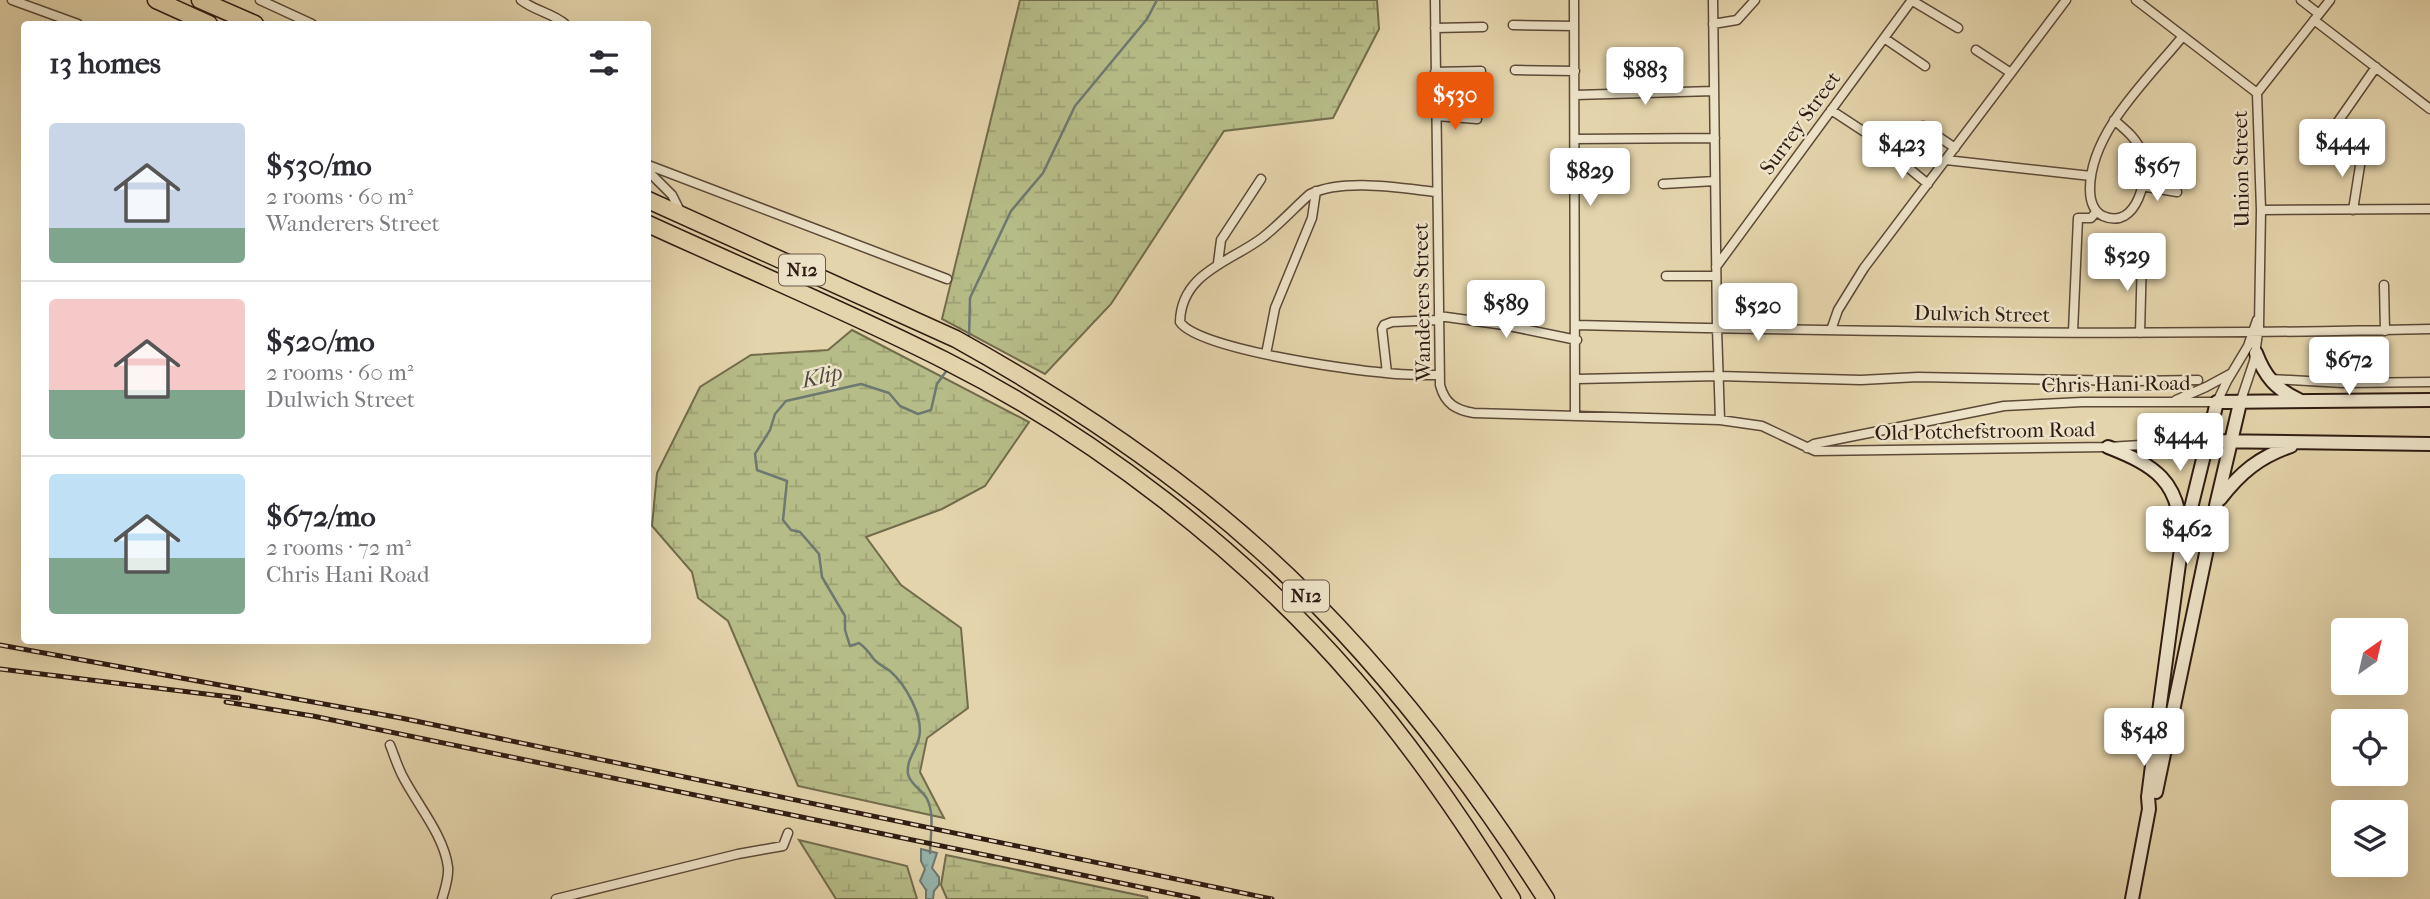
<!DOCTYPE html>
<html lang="en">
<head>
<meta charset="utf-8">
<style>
	body { margin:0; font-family:"IM FELL French Canon",serif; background:#f2f2f3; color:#2b2b33; height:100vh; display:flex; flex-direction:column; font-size:26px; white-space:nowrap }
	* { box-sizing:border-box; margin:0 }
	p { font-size:23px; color:#7c7c81 }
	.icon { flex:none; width:38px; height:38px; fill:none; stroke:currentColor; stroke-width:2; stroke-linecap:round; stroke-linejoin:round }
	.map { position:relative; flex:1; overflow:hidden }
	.side { position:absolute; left:21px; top:21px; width:630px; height:623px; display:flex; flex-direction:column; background:#fff; border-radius:7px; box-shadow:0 7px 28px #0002 }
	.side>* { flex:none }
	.needle { width:46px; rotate:34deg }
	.fabs { position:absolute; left:2331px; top:618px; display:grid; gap:14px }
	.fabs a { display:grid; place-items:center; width:77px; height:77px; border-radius:7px; background:#fff; box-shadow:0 7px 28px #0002; font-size:35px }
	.price { position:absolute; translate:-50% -60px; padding:0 16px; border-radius:7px; background:#fff; color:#222; font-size:23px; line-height:46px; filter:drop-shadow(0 2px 4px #0008) }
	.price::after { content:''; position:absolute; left:50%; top:42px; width:21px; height:16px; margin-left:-10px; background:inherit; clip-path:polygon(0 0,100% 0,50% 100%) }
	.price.current { background:#ea580c; color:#fff }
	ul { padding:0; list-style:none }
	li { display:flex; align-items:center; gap:21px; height:175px; padding:0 28px }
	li+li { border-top:2px solid #e1e1e2 }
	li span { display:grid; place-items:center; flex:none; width:196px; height:140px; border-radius:7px; color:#555 }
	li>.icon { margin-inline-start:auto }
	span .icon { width:84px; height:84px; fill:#fffc; stroke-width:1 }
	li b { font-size:30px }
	h2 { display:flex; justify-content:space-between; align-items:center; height:84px; padding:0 28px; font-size:30px }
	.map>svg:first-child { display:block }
</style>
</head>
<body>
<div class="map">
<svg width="2430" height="899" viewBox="0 0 2430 899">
	<defs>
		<pattern id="wetland-marsh" width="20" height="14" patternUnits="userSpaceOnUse" patternTransform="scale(1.75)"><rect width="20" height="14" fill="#b6bc87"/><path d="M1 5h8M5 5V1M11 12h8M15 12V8" fill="none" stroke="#9da174"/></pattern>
		<pattern id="water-ripples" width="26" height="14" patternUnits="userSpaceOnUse" patternTransform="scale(1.75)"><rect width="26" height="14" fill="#96b7af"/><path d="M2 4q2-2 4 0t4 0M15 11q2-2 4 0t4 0" fill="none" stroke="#7b948d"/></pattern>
	</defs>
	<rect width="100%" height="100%" fill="#e4d4ab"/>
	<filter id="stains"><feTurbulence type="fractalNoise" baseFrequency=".00286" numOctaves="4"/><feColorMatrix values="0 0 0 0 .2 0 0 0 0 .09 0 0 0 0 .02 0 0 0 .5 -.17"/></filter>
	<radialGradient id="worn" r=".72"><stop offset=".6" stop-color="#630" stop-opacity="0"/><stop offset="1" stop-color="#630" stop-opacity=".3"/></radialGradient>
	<path fill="url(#wetland-marsh)" stroke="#726c4c" stroke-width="2" d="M1020 0H1377L1379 29 1333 118 1224 131 1111 304 1045 374 942 319Z
		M852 330 1029 422 985 486 942 509 866 537 901 585 961 628 968 708 927 738 920 772 944 818 798 786 728 621 698 598 692 572 652 526 657 473 700 387 751 355 828 350Z
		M799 840 907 866 917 899H836Z
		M946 855 1147 897 1148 899H947L941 885Z"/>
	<path fill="url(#water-ripples)" stroke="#6d7970" stroke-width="2" d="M921 849 937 853 932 868 939 877V885L934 891 933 899H926V890L920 881 925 869 921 861Z"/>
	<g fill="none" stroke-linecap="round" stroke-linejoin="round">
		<path stroke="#6d7970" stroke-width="2.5" d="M969 339 970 298 1011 211 1043 173 1075 106 1147 19 1157 0
			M930 853C930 837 935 814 927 799 923 790 910 785 908 774 906 760 916 751 919 738 924 717 906 685 890 671 885 667 877 664 873 658 868 651 866 648 859 643L850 646 845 630V616L822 577 819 554 800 532 791 530 783 520 787 481 757 470 755 454 770 430 775 414 786 401 861 384 889 393 900 406 918 414 931 410 937 384 947 370"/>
		<defs>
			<path id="street" d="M12 0 78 24
				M260 0 312 24
				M521 0C535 11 552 13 565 24
				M1435 0 1440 385C1445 404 1456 410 1474 413L1720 420 1762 426 1815 451 2108 447 2206 441
				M1574 0 1575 415
				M1713 0 1717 328 1720 420
				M1911 0 1958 28
				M2136 0 2257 93
				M2301 0 2319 14
				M2314 20 2430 109
				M1713 24 1737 20 1755 0
				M1513 25 1574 26
				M1435 28 1483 27
				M1884 38 1925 66
				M1976 50 2011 73
				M1515 70 1575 71
				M1435 72 1481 71
				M1575 95 1714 91
				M1831 110 1863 131
				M1436 116 1477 119
				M2114 120C2126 130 2137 139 2142 153 2150 176 2137 231 2103 216 2093 211 2090 200 2090 189 2090 132 2149 78 2183 36
				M2337 123 2376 67
				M1923 126 1955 148
				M1575 139 1715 138
				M1894 156 1928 184
				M1946 160 2091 176
				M648 165 947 279
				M648 171 672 195 681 213
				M1576 183 1623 187
				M1663 184 1715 181
				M2141 186 2177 192
				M1436 192C1400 188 1344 178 1310 194 1294 208 1280 224 1262 238 1230 262 1181 273 1180 322 1198 349 1349 370 1386 373 1404 375 1421 375 1439 375
				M2261 210 2430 209
				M2353 210 2362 153
				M1218 263 1221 240 1261 179
				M1716 267 1912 0
				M1666 276H1716
				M2384 285 2385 331
				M1439 316 1504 325 1577 340
				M1576 325C1861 332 2146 336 2430 329
				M1831 330 1838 310 1864 268 2066 0
				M2073 332 2078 218H2091L2096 212
				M2140 333 2142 255
				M1266 354 1275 308 1312 218 1316 191
				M1387 373 1382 329 1384 325 1392 322 1438 320
				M1577 379 1719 376 1861 380 1918 377 2132 381 2198 380
				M2271 379 2343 383 2430 382
				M2176 400 2206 387 2230 374
				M2240 403 2254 361 2259 326 2261 210 2257 93 2330 0
				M1807 448 1814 444 2004 406 2082 402H2217L2227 381 2248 346 2257 320
				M390 745C394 755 397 765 402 775 416 803 444 835 448 867 449 878 445 889 442 899
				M556 899 738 854 783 846 788 833"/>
			<path id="secondary" d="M2256 353C2265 377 2276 389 2299 400
				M2206 441 2430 444
				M2108 447C2154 465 2180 481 2181 535
				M2220 499C2240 473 2259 457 2291 446
				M2156 792 2217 501 2240 403
				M2132 899 2149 809 2148 797 2156 734 2181 549 2217 402 2430 400"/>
			<path id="highway" d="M156 0 209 24
				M200 0 255 24
				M648 200 956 339C1064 399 1169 468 1261 551 1373 652 1465 772 1546 899
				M648 224C746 269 847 311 944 360 1095 436 1245 552 1355 680 1414 748 1465 823 1512 899"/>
		</defs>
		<use href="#street" stroke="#5c4938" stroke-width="11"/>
		<use href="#secondary" stroke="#2f1b12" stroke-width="16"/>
		<use href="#highway" stroke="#2f1b12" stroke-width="19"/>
		<use href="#street" stroke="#ede3c8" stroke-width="8"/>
		<use href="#secondary" stroke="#ede3c8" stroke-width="12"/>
		<use href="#highway" stroke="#e4d4ab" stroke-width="16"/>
		<defs>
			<path id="rail" d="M0 645 401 718 1272 899
				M0 669 239 698
				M226 702 313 716 1198 899"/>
		</defs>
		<use href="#rail" stroke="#2f1b12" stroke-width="5"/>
		<use href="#rail" stroke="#ede3c8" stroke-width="2.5" stroke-dasharray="8" stroke-linecap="butt"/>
	</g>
	<g text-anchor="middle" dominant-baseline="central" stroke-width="5" stroke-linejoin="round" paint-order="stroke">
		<g fill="#ede3c8" stroke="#685749" stroke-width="2">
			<rect x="779" y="254.5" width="46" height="31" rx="5"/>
			<rect x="1283" y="580.5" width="46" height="31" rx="5"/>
		</g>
		<g font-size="19" font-weight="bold" fill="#2f1b12">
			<text x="802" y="270">N12</text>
			<text x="1306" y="596">N12</text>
		</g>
		<g font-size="21" fill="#2f1b12" stroke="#ede3c8">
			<text transform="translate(1800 123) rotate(-54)">Surrey Street</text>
			<text transform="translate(2241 169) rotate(-91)">Union Street</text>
			<text transform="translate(1422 302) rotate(-91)">Wanderers Street</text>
			<text transform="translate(1982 314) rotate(1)">Dulwich Street</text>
			<text transform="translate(2116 384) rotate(-1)">Chris Hani Road</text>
			<text transform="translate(1985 431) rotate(-1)">Old Potchefstroom Road</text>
		</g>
		<g font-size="23" font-style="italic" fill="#4e4a41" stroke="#ede3c8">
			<text transform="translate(822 376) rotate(-13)">Klip</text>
		</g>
	</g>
	<rect width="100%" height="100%" filter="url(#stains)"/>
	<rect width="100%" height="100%" fill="url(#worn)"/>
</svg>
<div class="fabs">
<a><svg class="needle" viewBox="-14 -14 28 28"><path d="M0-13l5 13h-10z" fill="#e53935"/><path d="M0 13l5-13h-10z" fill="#7c7c81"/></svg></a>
<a><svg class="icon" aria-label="locate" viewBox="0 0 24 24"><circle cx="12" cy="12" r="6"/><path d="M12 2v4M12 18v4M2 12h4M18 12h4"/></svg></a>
<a><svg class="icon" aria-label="layers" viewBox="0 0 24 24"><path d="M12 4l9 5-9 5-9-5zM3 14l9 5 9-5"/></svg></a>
</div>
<b class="price" style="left:1645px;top:107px">$883</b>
<b class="price current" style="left:1455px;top:132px">$530</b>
<b class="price" style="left:2342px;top:179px">$444</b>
<b class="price" style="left:1902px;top:181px">$423</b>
<b class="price" style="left:2157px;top:203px">$567</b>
<b class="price" style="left:1590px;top:208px">$829</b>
<b class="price" style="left:2127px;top:293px">$529</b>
<b class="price" style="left:1506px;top:340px">$589</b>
<b class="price" style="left:1758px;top:343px">$520</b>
<b class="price" style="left:2349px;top:397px">$672</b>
<b class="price" style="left:2180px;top:473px">$444</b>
<b class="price" style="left:2187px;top:566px">$462</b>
<b class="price" style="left:2144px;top:768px">$548</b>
<section class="side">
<h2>13 homes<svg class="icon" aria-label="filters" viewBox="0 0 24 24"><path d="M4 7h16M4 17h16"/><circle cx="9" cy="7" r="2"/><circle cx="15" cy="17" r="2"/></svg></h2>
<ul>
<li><span style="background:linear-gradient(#c9d6e8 75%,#7fa58c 0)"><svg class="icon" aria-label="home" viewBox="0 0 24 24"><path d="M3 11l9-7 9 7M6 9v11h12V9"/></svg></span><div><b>$530/mo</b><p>2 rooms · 60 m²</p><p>Wanderers Street</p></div></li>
<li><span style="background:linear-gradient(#f6c9c9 65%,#7fa58c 0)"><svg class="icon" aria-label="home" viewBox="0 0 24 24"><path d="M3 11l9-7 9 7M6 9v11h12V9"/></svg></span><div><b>$520/mo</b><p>2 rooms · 60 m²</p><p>Dulwich Street</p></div></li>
<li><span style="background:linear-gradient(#bfe0f5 60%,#7fa58c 0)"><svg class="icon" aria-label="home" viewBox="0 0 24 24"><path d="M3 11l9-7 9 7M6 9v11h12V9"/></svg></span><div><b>$672/mo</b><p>2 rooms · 72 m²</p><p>Chris Hani Road</p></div></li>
</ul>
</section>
</div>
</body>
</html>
